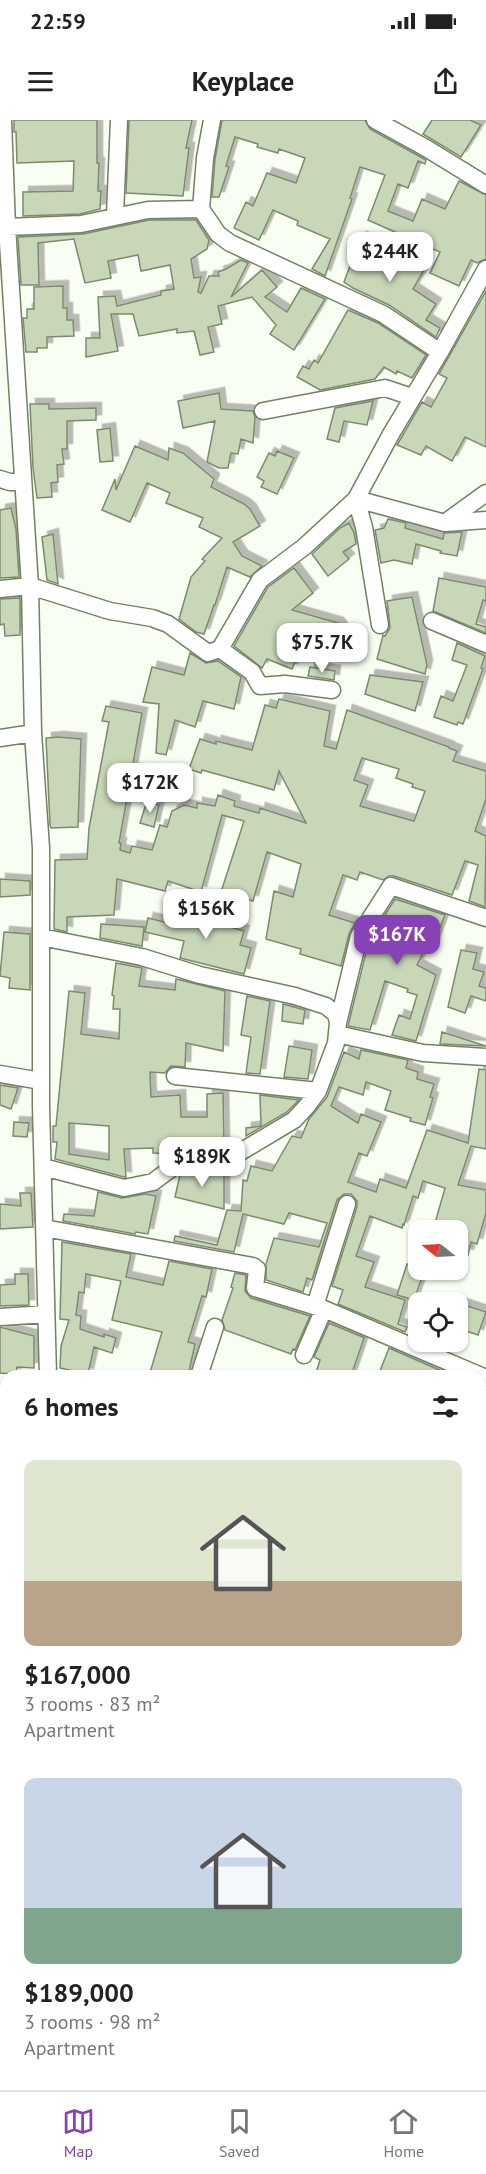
<!DOCTYPE html>
<html lang="en">
<head>
<meta charset="utf-8">
<style>
	body { margin:0; font-family:"PT Sans",sans-serif; background:#f6f6f6; color:#222; height:100vh; display:flex; flex-direction:column; font-size:22px; white-space:nowrap }
	* { box-sizing:border-box; margin:0 }
	p { font-size:20px; color:#767676 }
	.icon { flex:none; width:33px; height:33px; fill:none; stroke:currentColor; stroke-width:2; stroke-linecap:round; stroke-linejoin:round }
	.map { position:relative; flex:1; overflow:hidden }
	.details { position:absolute; left:0px; top:1250px; width:486px; height:722px; display:flex; flex-direction:column; background:#fff; border-radius:18px 18px 0 0; box-shadow:0 2px 4px #0004 }
	.details>* { flex:none }
	.needle { width:39px; rotate:288deg }
	.controls { position:absolute; left:408px; top:1100px; display:grid; gap:12px }
	.controls a { display:grid; place-items:center; width:60px; height:60px; border-radius:12px; background:#fff; box-shadow:0 2px 4px #0004; font-size:30px }
	.price { position:absolute; translate:-50% -51px; padding:0 14px; border-radius:12px; background:#fff; color:#222; font-size:20px; line-height:39px; filter:drop-shadow(0 2px 3px #0008) }
	.price::after { content:''; position:absolute; left:50%; top:36px; width:18px; height:14px; margin-left:-9px; background:inherit; clip-path:polygon(0 0,100% 0,50% 100%) }
	.price.on { background:#8642b6; color:#fff }
	ul { padding:0; list-style:none }
	li { display:grid; align-content:center; gap:12px; height:318px; padding:0 24px }
	li span { display:grid; place-items:center; height:186px; border-radius:12px; color:#555 }
	li>.icon { margin-inline-start:auto }
	span .icon { width:108px; height:108px; fill:#fffc; stroke-width:1 }
	li b { font-size:26px }
	h2 { display:flex; justify-content:space-between; align-items:center; height:72px; padding:0 24px; font-size:26px }
	.status { display:flex; justify-content:space-between; align-items:center; height:42px; padding:0 30px; background:#fff; direction:ltr }
	.status svg { height:16px; fill:currentColor }
	header { display:flex; justify-content:space-between; align-items:center; height:78px; padding:0 24px; background:#fff; font-size:27px; font-weight:700 }
	.dock { display:flex; justify-content:space-around; align-items:center; height:84px; border-top:2px solid #e0e0e0; background:#fff; font-size:16px; color:#767676 }
	.dock a { display:grid; justify-items:center; gap:3px }
	.dock .on { color:#8642b6 }
	.map>svg:first-child { display:block }
</style>
</head>
<body>
<div class="status"><b>22:59</b><svg viewBox="0 0 49 12"><path d="M0 12V9h3v3zM5 12V6h3v6zM10 12V3h3v9zM15 12V0h3v12zM26 1h20v11H26zM47 4h2v5h-2z"/></svg></div>
<header><svg class="icon" aria-label="menu" viewBox="0 0 24 24"><path d="M4 6h16M4 12h16M4 18h16"/></svg>Keyplace<svg class="icon" aria-label="share" viewBox="0 0 24 24"><path d="M12 15V3M7 8l5-5 5 5M5 13v7h14v-7"/></svg></header>
<div class="map">
<svg width="486" height="1970" viewBox="0 0 486 1970">
	<defs>
		<filter id="shadow"><feDropShadow dx="5.5" dy="-5.5" stdDeviation="0" flood-color="#0004"/></filter>
	</defs>
	<rect width="100%" height="100%" fill="#f8fef1"/>
	<path fill="#c8d7b8" stroke="#7c8a6d" stroke-width="1.5" fill-rule="evenodd" filter="url(#shadow)" d="M14 0H97V43H99L98 71H101L100 89 80 94 23 96V72L73 71 74 41 17 43 16 12H14Z
		M129 0H192L186 28H189L183 76 126 73Z
		M222 0H365L370 9 426 40 425 44 418 41 408 68 398 64 388 91 413 101 422 79 445 89 459 61 486 75V139L477 143 471 140 459 166 430 153 440 132 368 100 385 55 360 47 350 78 352 79 325 156 312 149 330 119 297 105 298 101 273 90 259 120 234 108 246 82 253 86 267 53 296 63 305 38 279 29 278 33 257 27 258 24 235 17 226 46 229 47 219 77H212L215 39Z
		M432 0H470L481 5 461 37 423 14Z
		M149 100H196L209 120 207 129 191 139 194 158 201 157 198 172 201 173 209 156H219L218 152 226 149 241 140 248 143 231 177 262 150 277 167 265 177 287 192 301 168 325 179 294 230 270 214 276 205 252 177 218 186 222 204 208 207 214 232 200 235 194 211 177 213V209L139 216 133 194H111L118 231 86 237V218H100L98 177 115 176 117 186 161 175V171L174 169 170 145 141 151 138 135 108 141 111 158 85 163 74 119 38 123 39 165H21L18 117 83 114Z
		M361 117 424 150 413 169 436 184 426 200 440 208 436 217 389 185 353 168 344 162Z
		M63 166V188H67V200H73L74 216 47 217V228H37V232H26L23 198H27V189H34V167Z
		M486 171V327L465 317 452 341 426 326 421 335 397 325 422 282 431 287 447 258 439 254Z
		M348 190 378 203 426 235 412 258 397 251 396 254 384 247 375 259 320 270 297 257 303 246 309 249 314 240 318 243Z
		M219 273 221 289 253 291 255 297 253 323 241 319 238 334 231 333 228 348H219L207 342 215 301 183 308 178 281Z
		M373 281 367 305 344 301 339 322 327 319 335 288Z
		M30 284H49V289L96 288V300L67 301V329H62L64 344 57 345 58 362 51 363 52 377 37 378 33 348Z
		M110 308 113 341 100 342 97 310Z
		M135 326 168 340 169 328 183 333 214 359 211 367 244 384 250 389 260 406 233 422 242 436 262 446 250 457 227 447 215 485H214L204 514 196 512 179 499 191 457 205 441 202 439 222 418 199 407 203 398 166 383 170 373 147 363 130 402 102 390 115 359 116 370Z
		M277 331 294 338 277 374 261 367 264 361 257 357 269 333 275 336Z
		M11 388 16 409 19 457 0 458V390Z
		M388 399 406 403 405 408 443 419 444 413 462 412 457 436 440 433 441 431 416 424 412 444 394 440 381 443 375 410 384 408Z
		M349 403 354 413 356 424 343 432 349 439 328 456 312 434 340 408Z
		M53 414 58 464 47 460 42 417Z
		M294 448 313 473 292 490 338 503 349 518 309 510 292 549 267 539 262 548 234 526 268 467Z
		M439 458 486 467V481L483 480 476 504 486 507V513L433 491Z
		M412 477 427 545 425 554 377 539 383 515 385 516 390 508 387 481Z
		M20 478V515L5 516 4 504 0 505V479Z
		M457 523 485 536 481 548 483 549 463 604 458 602 457 605 434 597 441 576 453 581 467 545 452 540Z
		M190 533 206 543 218 541 241 557 234 589 203 581 195 607 175 600 166 635 156 633 159 584 143 582 152 547 184 555Z
		M310 547 335 551 334 560 308 556Z
		M370 555 423 562 415 591 365 574Z
		M279 579 330 591 324 626 336 629 347 590 449 627V628L457 631 453 641 486 651V679L475 711 486 716 485 787 469 781 478 745 465 741 452 775 394 756H389L383 760 360 752 357 760 343 755 329 795 355 803 349 814 341 846 300 834 301 829 266 819 274 771 293 777 301 744 267 732 253 781 221 772 244 701 222 695 201 772 168 761 165 771 117 759 114 795 67 797V812L54 809 55 740 87 739 89 708 109 602 102 601 106 586 142 593 119 723H121L120 730 130 733 132 726 152 730 160 705 167 707 172 691 184 685 197 688V683L215 686 218 675 235 681 234 686 259 693 260 688 306 703 279 651 274 670 202 650 201 653 189 649 200 619 216 624V621L252 630 265 585 276 588ZM362 638 399 649 396 658 413 664 412 667 425 671 414 701 360 686 368 665 354 660Z
		M58 617 81 619 78 707 51 708 50 705 46 618Z
		M147 681 159 685 154 707 140 703Z
		M0 759 30 761V775L0 777Z
		M395 779 445 795 434 823 429 821 417 845 436 855 416 921 392 915 399 895 410 899 417 875 407 872 408 869 385 861 370 910 348 906 369 820Z
		M190 784 220 794 217 803 244 811 240 825 251 828 244 854 180 838 184 821 145 812 148 798 185 807Z
		M101 804 144 807 142 826 100 818Z
		M4 812 30 814V870L9 868 10 858 0 856Z
		M461 830 477 833 473 849 484 852 479 866 486 868V881L471 876 465 893 448 887Z
		M116 843 142 848 139 866 175 870 176 859 225 871 223 931 186 923 185 947 171 946 165 953 150 952 151 977 180 975 181 997H207V974L223 973 224 1024 179 1034 153 1033V1028L124 1029 126 1057H124L55 1039 57 1022H53V1006H56L69 871 85 873 81 914 119 919 120 889H113L114 876 112 875ZM69 1003 109 1006V1040L69 1034Z
		M247 876 270 881 260 954 246 953 251 917 241 915Z
		M283 884 305 890 303 904 282 901Z
		M442 912 486 926 440 924Z
		M289 926 312 930 308 959 284 957Z
		M361 930 408 940 406 948 418 952 417 959 434 964 430 977 433 978 425 1005 410 1001 411 998 385 990 391 971 366 962 363 975 339 967 331 986 358 1003 361 994 381 1002 367 1036 359 1033 348 1062 376 1072 380 1059 406 1068 427 1010 468 1023 479 949 486 950V1029L471 1026 458 1065 486 1070V1093L477 1124 471 1122 468 1135 458 1132V1110H433L445 1068 423 1061 418 1078 413 1076 404 1105 403 1104 402 1108 370 1096 356 1136 374 1142 365 1167 405 1180 398 1204 407 1207 405 1212 338 1184 343 1170 332 1166 357 1087V1081L351 1074H344L337 1080 312 1160 307 1158 303 1172 266 1160V1144L274 1118 319 1127 327 1103 289 1093 284 1104 243 1094 234 1132 174 1121 175 1116 217 1125 227 1090 241 1091 243 1060 247 1061 251 1046 272 1051 292 1016 301 1018 309 999 327 977 344 932 359 939Z
		M0 965 18 968 11 989 0 985Z
		M260 975 299 980 287 992 246 1016V1008L261 1006Z
		M14 1002 29 1003 27 1017 13 1016Z
		M205 1050 224 1055V1089L175 1077 180 1055Z
		M98 1072 122 1078 145 1074 156 1076 148 1114 136 1112 135 1114 63 1101 64 1094 94 1096Z
		M20 1073H31L33 1107 0 1109V1084L21 1086Z
		M62 1122 131 1134 126 1157 163 1165 169 1141 212 1149 206 1177 202 1176 188 1222 195 1224 188 1256H149L162 1212 112 1200 121 1161 86 1154 84 1173 79 1172 76 1195 81 1196 80 1209 104 1217V1214L116 1218 112 1233 94 1227 88 1254 60 1248 61 1226 69 1200 60 1199Z
		M407 1144 418 1147V1149H425L414 1180 397 1175Z
		M235 1153 246 1155 245 1171 251 1178 310 1196 295 1230 293 1229 291 1234 225 1210 222 1200 233 1168 231 1167Z
		M15 1154H28L29 1185 0 1186V1165L15 1164Z
		M458 1183 486 1192 478 1215 460 1209 464 1198 458 1196Z
		M329 1203 365 1218H364L351 1256H315L320 1240 314 1237Z
		M0 1207 34 1216V1248L17 1247 16 1254 0 1253Z
		M389 1228 453 1256H378Z"/>
	<g fill="none" stroke-linecap="round" stroke-linejoin="round">
		<defs>
			<path id="minor" d="M3 0 7 107 30 466 33 613 41 728V986L48 1256
				M212 0 205 38 201 89 218 114 230 123 383 194 440 232
				M375 0 426 28 486 65
				M115 95 119 0
				M7 107 81 104 148 90 201 89
				M263 291 385 268 412 277
				M0 359 10 362H23
				M356 379 445 403 486 400
				M356 379 364 407 380 505
				M446 402 486 373
				M0 469 30 466 110 491 152 498 168 504 208 533 220 529 260 460 304 427 356 379 391 314 440 232 486 149
				M432 501 486 524
				M220 529 252 552 260 566 285 564 332 570
				M0 618 33 613
				M41 817 142 837 200 855 295 876 326 886 336 894 338 903 336 923 318 971 307 986 294 1000 242 1031 176 1045 153 1062 124 1068 43 1047
				M338 903 359 816 391 766 486 798
				M337 914 423 933 486 937
				M0 954 41 961
				M175 956 318 971
				M44 1108 253 1146 257 1149 255 1168 324 1189 486 1258
				M315 1186 347 1084
				M0 1197 46 1194
				M304 1235 324 1189
				M199 1256 215 1207
				M480 1319 486 1321
				M480 1506 486 1512
				M480 1558 486 1546
				M0 1676 6 1677
				M0 1787 6 1789
				M480 1817 486 1808
				M54 1965V1970"/>
			<path id="highway" d="M480 1861 486 1852
				M480 1910 486 1902
				M413 1970 416 1965
				M441 1970 444 1965"/>
		</defs>
		<use href="#minor" stroke="#738064" stroke-width="19"/>
		<use href="#highway" stroke="#5a7631" stroke-width="26"/>
		<use href="#minor" stroke="#fff" stroke-width="16"/>
		<use href="#highway" stroke="#749c39" stroke-width="24"/>
	</g>
</svg>
<div class="controls">
<a><svg class="needle" viewBox="-14 -14 28 28"><path d="M0-13l5 13h-10z" fill="#e53935"/><path d="M0 13l5-13h-10z" fill="#767676"/></svg></a>
<a><svg class="icon" aria-label="locate" viewBox="0 0 24 24"><circle cx="12" cy="12" r="6"/><path d="M12 2v4M12 18v4M2 12h4M18 12h4"/></svg></a>
</div>
<b class="price" style="left:390px;top:163px">$244K</b>
<b class="price" style="left:322px;top:554px">$75.7K</b>
<b class="price" style="left:150px;top:694px">$172K</b>
<b class="price" style="left:206px;top:820px">$156K</b>
<b class="price on" style="left:397px;top:846px">$167K</b>
<b class="price" style="left:202px;top:1068px">$189K</b>
<section class="details">
<h2>6 homes<svg class="icon" aria-label="filters" viewBox="0 0 24 24"><path d="M4 7h16M4 17h16"/><circle cx="9" cy="7" r="2"/><circle cx="15" cy="17" r="2"/></svg></h2>
<ul>
<li><span style="background:linear-gradient(#dfe7d0 65%,#b9a48a 0)"><svg class="icon" aria-label="home" viewBox="0 0 24 24"><path d="M3 11l9-7 9 7M6 9v11h12V9"/></svg></span><div><b>$167,000</b><p>3 rooms · 83 m²</p><p>Apartment</p></div></li>
<li><span style="background:linear-gradient(#c9d6e8 70%,#7fa58c 0)"><svg class="icon" aria-label="home" viewBox="0 0 24 24"><path d="M3 11l9-7 9 7M6 9v11h12V9"/></svg></span><div><b>$189,000</b><p>3 rooms · 98 m²</p><p>Apartment</p></div></li>
</ul>
</section>
</div>
<nav class="dock">
<a class="on"><svg class="icon" aria-label="map" viewBox="0 0 24 24"><path d="M3 6l6-2 6 2 6-2v14l-6 2-6-2-6 2zM9 4v14M15 6v14"/></svg>Map</a>
<a><svg class="icon" aria-label="saved" viewBox="0 0 24 24"><path d="M7 4h10v16l-5-4-5 4z"/></svg>Saved</a>
<a><svg class="icon" aria-label="home" viewBox="0 0 24 24"><path d="M3 11l9-7 9 7M6 9v11h12V9"/></svg>Home</a>
</nav>
</body>
</html>
